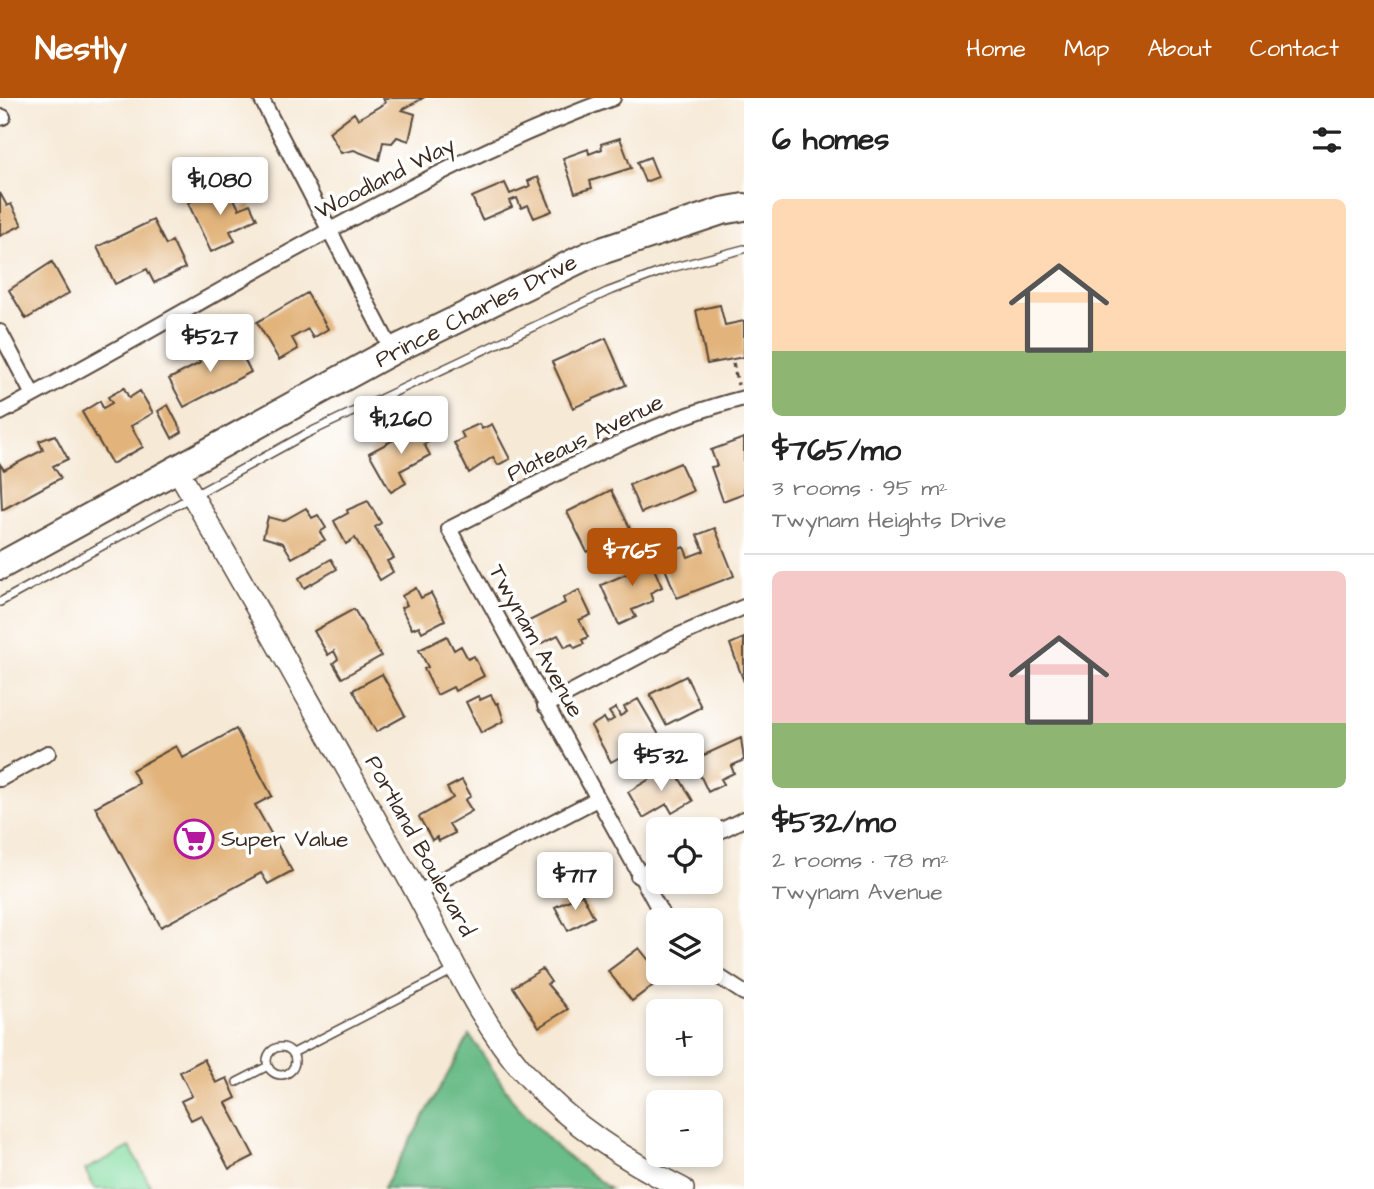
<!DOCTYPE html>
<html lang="en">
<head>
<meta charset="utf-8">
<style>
	body { margin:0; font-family:"Architects Daughter",sans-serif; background:#f2f2f2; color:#222; height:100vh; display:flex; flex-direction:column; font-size:26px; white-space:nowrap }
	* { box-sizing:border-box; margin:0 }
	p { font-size:23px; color:#767676 }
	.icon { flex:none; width:38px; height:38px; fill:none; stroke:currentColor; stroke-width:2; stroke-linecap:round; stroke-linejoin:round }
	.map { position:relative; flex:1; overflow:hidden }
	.details { display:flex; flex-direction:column; background:#fff; width:630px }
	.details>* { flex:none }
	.tools { position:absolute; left:646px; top:719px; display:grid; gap:14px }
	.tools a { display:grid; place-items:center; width:77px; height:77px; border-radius:10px; background:#fff; box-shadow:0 4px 10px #0003; font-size:35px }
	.price { position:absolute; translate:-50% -60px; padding:0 16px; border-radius:7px; background:#fff; color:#222; font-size:23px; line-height:46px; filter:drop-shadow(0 2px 4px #0008) }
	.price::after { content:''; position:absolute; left:50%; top:42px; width:21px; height:16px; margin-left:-10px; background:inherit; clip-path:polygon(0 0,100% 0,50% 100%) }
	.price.on { background:#b45309; color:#fff }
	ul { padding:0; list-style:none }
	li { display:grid; align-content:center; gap:14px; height:371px; padding:0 28px }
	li+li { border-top:2px solid #e0e0e0 }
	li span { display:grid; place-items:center; height:217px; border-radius:10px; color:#555 }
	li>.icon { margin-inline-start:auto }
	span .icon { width:126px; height:126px; fill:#fffc; stroke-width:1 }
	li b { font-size:30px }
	h2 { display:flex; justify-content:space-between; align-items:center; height:84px; padding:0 28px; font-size:30px }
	header { display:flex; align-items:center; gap:42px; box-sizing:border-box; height:98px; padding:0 35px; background:#b45309; color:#fff }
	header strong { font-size:33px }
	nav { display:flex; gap:38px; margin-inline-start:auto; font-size:24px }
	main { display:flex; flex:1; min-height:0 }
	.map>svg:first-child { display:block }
</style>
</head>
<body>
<header>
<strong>Nestly</strong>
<nav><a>Home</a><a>Map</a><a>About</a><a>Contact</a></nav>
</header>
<main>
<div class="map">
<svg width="744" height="1091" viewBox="0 0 744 1091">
	<rect width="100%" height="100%" fill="#fff"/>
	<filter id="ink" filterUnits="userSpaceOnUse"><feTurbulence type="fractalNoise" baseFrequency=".0143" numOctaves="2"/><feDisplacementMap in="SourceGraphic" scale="14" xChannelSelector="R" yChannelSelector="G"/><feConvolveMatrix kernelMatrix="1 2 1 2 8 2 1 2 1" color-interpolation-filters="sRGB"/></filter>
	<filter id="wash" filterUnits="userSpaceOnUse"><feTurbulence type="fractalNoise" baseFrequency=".00686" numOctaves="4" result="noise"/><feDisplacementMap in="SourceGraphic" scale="28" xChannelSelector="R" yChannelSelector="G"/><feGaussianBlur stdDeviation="1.57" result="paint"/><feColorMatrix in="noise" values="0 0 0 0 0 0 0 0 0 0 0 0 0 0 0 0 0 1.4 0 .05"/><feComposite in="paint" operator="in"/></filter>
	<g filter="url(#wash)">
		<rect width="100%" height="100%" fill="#f6e9d6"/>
		<path fill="#84dda2" stroke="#608460" stroke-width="2" d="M130 1049 152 1091H95L85 1072Z"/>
		<path fill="#6bbc88" stroke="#537353" stroke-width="2" d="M470 937 514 1004 559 1052 610 1091H383Z"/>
		<g id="blocks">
			<path fill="#e2b47c" d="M383 0H423L402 12 415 16 409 43 397 39 392 45 383 44 379 62 354 52 341 55 329 34 354 15 358 21 385 5Z
				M620 40 631 70 590 83 592 90 575 95 563 60 588 51 589 56 602 51 601 46Z
				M650 59 658 79 645 84 637 64Z
				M538 79 552 113 534 120 528 107 521 110 517 100 509 103 512 109 482 122 472 99 505 85 510 96 530 88 528 83Z
				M227 86 239 111 250 106 257 121 230 133 235 143 211 154 188 105Z
				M0 95 7 108 11 106 22 127 0 138Z
				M153 122 166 147 172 143 185 170 154 185 147 171 115 186 97 149Z
				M52 164 69 195 26 221 9 192Z
				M307 195 328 231 313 240 308 231 292 240 298 251 279 262 257 224Z
				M720 207 725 227 744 223V259L707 266 696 212Z
				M606 240 626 287 573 310 552 264Z
				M236 246 251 274 184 309 169 281 200 265 196 258 213 249 217 256Z
				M124 290 129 300 140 293 153 315 131 328 143 349 112 366 82 314 100 303 103 310 112 305 108 299Z
				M168 307 182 334 172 340 158 313Z
				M423 326 432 342 424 346 430 357 400 373 406 385 391 394 369 355Z
				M479 326 482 331 492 326 510 361 498 367 493 359 469 375 454 345 464 340 461 334Z
				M55 337 68 361 53 368 61 380 2 412 0 366 4 372 43 352 39 343Z
				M744 340V395L723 403 711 369 717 368 711 352Z
				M680 365 693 393 641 415 629 387Z
				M611 392 631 432 587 454 567 414Z
				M368 403 381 425 375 429 394 460 387 463 393 474 380 482 355 440 346 446 334 423 348 415 347 412Z
				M306 410 312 420 318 417 326 430 320 434 325 442 292 460 283 445 263 439 268 419 283 423Z
				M715 430 734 478 677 500 660 458 684 449 688 459 704 453 697 437Z
				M646 452 662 489 650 495 653 503 632 512 636 519 619 527 601 487 631 474 625 462Z
				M331 461 337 471 304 490 299 480Z
				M416 490 421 500 431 495 445 522 422 534 419 528 412 531 401 510 407 507 402 498Z
				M579 492 591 517 579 522 588 539 582 542 584 546 575 550 572 546 565 549 558 537 540 546 529 523 565 505 563 500Z
				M354 511 381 558 342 580 333 565 338 561 334 553 328 557 314 533Z
				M447 538 454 552 461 548 468 561 474 558 484 578 455 593 453 589 437 597 424 571 428 569 419 552Z
				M744 540V584L730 546Z
				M382 576 405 618 376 634 353 592Z
				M686 578 701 609 666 627 650 596Z
				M491 597 496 606 498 605 504 623 481 635 466 604 478 598 480 602Z
				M638 601 659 637 611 664 591 628 604 620 607 625 614 621 609 614 616 610 620 618 627 614 624 609Z
				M236 631 272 698 255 707 292 773 268 786 261 775 161 829 95 709 139 685 132 672 176 648 183 660Z
				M741 640 744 662 731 668 734 675 721 681 724 686 708 694 693 662Z
				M672 668 693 703 672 715 667 706 643 720 628 694Z
				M462 682 471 698 465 702 472 713 449 726 455 735 439 743 437 739 432 742 419 719 453 700 447 690Z
				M582 796 594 819 568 833 555 809Z
				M639 850 663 880 632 903 608 873Z
				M542 871 551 884 547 886 568 911 539 929 513 889Z
				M204 961 216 985 227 980 236 1000 226 1005 254 1058 229 1071 201 1017 191 1022 181 1003 192 998 180 974Z"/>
		</g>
	</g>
	<g filter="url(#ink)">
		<use href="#blocks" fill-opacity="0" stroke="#57473a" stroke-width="2"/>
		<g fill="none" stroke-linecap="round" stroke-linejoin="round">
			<defs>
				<path id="lane" d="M0 504 306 336 607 194 671 170 744 151
					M267 963a14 14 0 1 1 28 0a14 14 0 1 1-28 0Z
					M293 955 454 872
					M237 984 268 968"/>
				<path id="street" d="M261 0 392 253
					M0 20 3 19
					M0 234 33 297
					M0 315C203 208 397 80 613 0
					M545 608 673 540 744 509
					M0 681 48 655
					M710 738 744 721
					M638 778 658 767
					M417 795 597 701
					M665 822 449 431C545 383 640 326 744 300
					M710 873 744 895"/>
				<path id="secondary" d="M177 371C256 507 332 644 409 781 446 847 477 923 529 980 572 1028 625 1062 683 1091"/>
				<path id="highway" d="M0 468 392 253 589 157 722 113 744 109"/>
			</defs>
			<use href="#lane" stroke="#57473a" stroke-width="10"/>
			<use href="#street" stroke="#57473a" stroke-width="18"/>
			<use href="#secondary" stroke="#57473a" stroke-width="24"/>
			<use href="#highway" stroke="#57473a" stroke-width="30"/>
			<path stroke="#57473a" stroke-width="3.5" stroke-dasharray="5 5" stroke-linecap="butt" d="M733 265 738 287"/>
			<use href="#lane" stroke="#fff" stroke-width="7"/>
			<use href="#street" stroke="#fff" stroke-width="14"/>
			<use href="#secondary" stroke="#fff" stroke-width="21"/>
			<use href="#highway" stroke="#fff" stroke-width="26"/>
		</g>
	</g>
	<defs>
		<symbol id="supermarket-ring" viewBox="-11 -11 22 22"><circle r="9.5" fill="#fff" stroke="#b5179e" stroke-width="1.5"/><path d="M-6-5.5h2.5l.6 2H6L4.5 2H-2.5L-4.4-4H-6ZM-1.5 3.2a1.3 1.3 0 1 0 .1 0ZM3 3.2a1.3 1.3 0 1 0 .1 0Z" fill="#b5179e"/></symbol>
	</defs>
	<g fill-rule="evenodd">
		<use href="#supermarket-ring" x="172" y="719" width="44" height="44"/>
	</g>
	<g text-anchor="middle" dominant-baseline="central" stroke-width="7" stroke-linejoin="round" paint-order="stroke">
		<g font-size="23" fill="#3b2a1e" stroke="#fff">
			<text transform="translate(385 80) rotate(-27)">Woodland Way</text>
			<text transform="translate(476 213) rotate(-27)">Prince Charles Drive</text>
			<text transform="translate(585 340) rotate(-26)">Plateaus Avenue</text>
			<text transform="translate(536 543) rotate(61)">Twynam Avenue</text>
			<text transform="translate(420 748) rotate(61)">Portland Boulevard</text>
		</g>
		<g font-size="23" fill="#3b2a1e" stroke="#fff" text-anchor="start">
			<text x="221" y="741">Super Value</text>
		</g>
	</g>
</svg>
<div class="tools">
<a><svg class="icon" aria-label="locate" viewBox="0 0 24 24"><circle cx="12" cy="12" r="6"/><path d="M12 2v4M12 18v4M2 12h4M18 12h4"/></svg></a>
<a><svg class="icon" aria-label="layers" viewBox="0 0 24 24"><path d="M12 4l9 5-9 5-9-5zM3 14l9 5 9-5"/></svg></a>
<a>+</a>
<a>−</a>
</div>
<b class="price" style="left:220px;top:119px">$1,080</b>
<b class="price" style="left:210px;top:276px">$527</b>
<b class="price" style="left:401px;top:358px">$1,260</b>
<b class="price on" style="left:632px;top:490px">$765</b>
<b class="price" style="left:661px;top:695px">$532</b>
<b class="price" style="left:575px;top:814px">$717</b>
</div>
<section class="details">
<h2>6 homes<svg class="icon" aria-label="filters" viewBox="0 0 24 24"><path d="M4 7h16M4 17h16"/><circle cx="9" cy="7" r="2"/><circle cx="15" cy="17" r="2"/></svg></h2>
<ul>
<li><span style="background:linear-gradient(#ffd9b3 70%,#8fb573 0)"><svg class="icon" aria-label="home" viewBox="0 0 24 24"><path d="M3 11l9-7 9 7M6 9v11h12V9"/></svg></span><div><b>$765/mo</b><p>3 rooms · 95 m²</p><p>Twynam Heights Drive</p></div></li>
<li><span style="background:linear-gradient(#f6c9c9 70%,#8fb573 0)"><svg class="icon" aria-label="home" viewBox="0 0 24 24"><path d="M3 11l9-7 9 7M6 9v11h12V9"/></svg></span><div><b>$532/mo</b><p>2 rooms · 78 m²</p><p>Twynam Avenue</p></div></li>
</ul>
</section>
</main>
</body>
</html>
